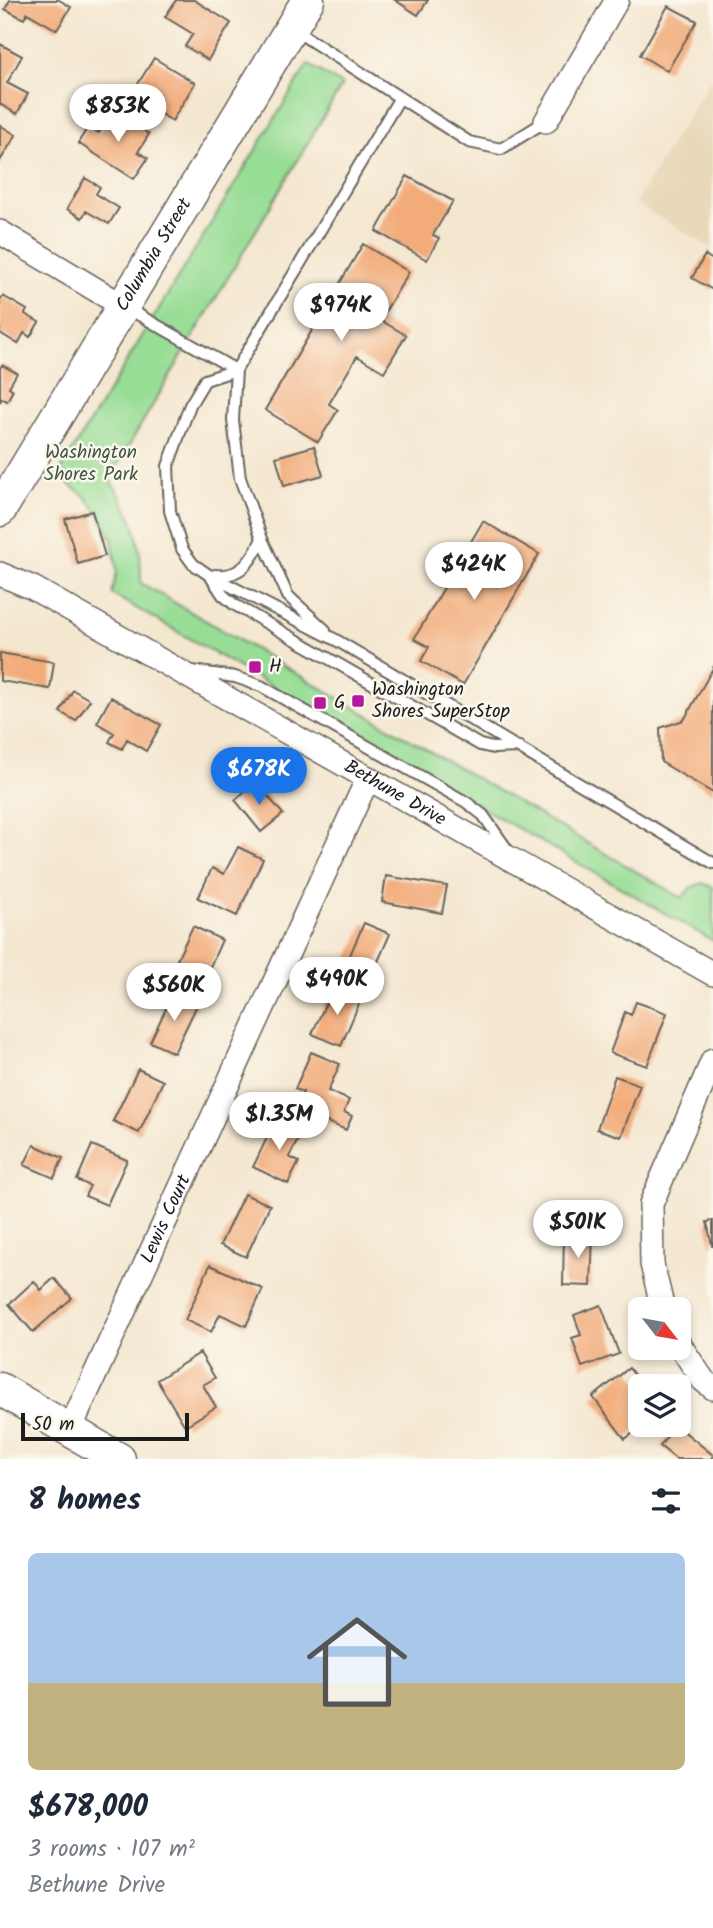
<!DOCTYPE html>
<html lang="en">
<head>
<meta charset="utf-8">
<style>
	body { margin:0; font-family:Kalam,sans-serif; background:#f6f6f7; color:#1f2937; height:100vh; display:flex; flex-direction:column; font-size:26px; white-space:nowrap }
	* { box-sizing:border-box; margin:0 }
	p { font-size:23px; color:#747a83 }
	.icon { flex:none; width:38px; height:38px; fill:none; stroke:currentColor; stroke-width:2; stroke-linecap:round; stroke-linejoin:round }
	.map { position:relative; height:1459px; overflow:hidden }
	.details { display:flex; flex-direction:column; background:#fff; flex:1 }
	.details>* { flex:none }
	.needle { width:46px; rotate:121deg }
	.buttons { position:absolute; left:628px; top:1297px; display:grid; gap:14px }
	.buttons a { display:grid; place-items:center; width:63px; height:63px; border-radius:10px; background:#fff; box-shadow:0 4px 10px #0003; font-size:35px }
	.scale { position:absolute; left:21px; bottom:18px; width:168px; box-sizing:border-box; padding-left:7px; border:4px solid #1c1c1c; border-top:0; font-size:19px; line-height:24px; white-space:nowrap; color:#1c1c1c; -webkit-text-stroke:5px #fbf7ec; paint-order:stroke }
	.price { position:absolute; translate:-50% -60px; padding:0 16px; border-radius:24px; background:#fff; color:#222; font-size:23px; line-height:46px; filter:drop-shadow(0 2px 4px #0008) }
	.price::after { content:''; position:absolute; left:50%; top:42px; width:21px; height:16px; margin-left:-10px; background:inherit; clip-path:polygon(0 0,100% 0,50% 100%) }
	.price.current { background:#1a73e8; color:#fff }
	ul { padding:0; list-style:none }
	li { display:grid; align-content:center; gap:14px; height:371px; padding:0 28px }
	li span { display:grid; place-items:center; height:217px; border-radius:10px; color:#555 }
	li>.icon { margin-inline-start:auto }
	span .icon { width:126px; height:126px; fill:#fffc; stroke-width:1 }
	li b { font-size:30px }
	h2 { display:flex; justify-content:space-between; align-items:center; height:84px; padding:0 28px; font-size:30px }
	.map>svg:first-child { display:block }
</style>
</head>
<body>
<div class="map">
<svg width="713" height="1459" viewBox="0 0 713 1459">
	<rect width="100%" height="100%" fill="#fbf7ec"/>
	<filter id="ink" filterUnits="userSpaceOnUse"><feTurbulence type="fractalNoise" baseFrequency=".0143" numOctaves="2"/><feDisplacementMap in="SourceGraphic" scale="14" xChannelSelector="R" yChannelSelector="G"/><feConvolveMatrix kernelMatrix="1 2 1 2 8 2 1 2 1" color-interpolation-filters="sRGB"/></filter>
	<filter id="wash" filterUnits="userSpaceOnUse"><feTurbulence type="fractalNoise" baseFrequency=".00686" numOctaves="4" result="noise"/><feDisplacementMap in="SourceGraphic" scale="28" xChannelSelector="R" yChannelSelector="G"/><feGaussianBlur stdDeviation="1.57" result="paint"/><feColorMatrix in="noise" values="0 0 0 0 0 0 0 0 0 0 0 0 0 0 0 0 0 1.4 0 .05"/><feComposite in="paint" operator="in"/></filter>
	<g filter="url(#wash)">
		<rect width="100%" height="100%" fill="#f4e7d0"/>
		<path fill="#e9d9ba" d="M713 75V249L635 203Z"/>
		<path fill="#98dd95" stroke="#5a7c58" stroke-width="2" d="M308 64 342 85 109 479C134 513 142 541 141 583L682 898 690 888 702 883 713 887V941L112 594 117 571 112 539 98 512 85 496 57 476Z"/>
		<g id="blocks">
			<path fill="#f2ab79" d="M10 0H59L71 7 57 30 27 13 24 19 5 9Z
				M176 0H194L231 23 208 60 185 46 193 34 165 17Z
				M395 0H428L418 15Z
				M668 6 697 21 667 71 640 55Z
				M0 44 22 56 7 83 28 94 17 114 0 104Z
				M154 58 195 83 172 121 131 95Z
				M113 111 149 134 138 152 148 158 134 179 78 143 88 127 99 133Z
				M0 125 16 135 0 161Z
				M407 176 453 201 433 235 439 238 427 260 376 231Z
				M85 178 100 187 96 194 119 208 109 224 86 211 82 218 67 209Z
				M363 244 409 272 380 320 406 335 384 372 357 356 329 404 338 410 318 442 265 410Z
				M705 255 713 260V290L692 278Z
				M3 296 27 310 25 314 39 322 30 337 24 333 18 344 0 333V301Z
				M2 365 17 373 9 387 13 390 7 401 2 398 0 402V368Z
				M314 446 323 475 284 486 276 457Z
				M92 511 105 556 78 564 65 519Z
				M483 521 539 554 463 685 421 661 429 647 414 639Z
				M0 653 54 662 50 689 0 681Z
				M713 668V793L661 762 660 728 684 720Z
				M73 690 90 700 76 721 60 712Z
				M111 697 161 725 146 751 127 739 122 749 109 742 114 733 97 723Z
				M256 782 283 814 261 832 235 800Z
				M238 847 263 859 237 916 198 898 212 868 224 874Z
				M386 876 447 886 442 913 382 902Z
				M364 923 390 934 369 982 343 971Z
				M193 926 222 940 205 978 175 964Z
				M333 987 361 999 341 1046 312 1034Z
				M173 994 197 1005 174 1053 150 1042Z
				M636 1002 667 1013 647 1066 610 1053 625 1012 631 1015Z
				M311 1052 340 1064 328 1091 349 1100 344 1112 352 1116 346 1130 296 1109 303 1092 295 1089Z
				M138 1069 163 1081 139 1133 113 1121Z
				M615 1076 640 1085 621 1137 597 1129Z
				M276 1119 302 1132 289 1157 299 1162 288 1184 253 1167Z
				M34 1145 63 1158 54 1178 24 1165Z
				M92 1145 127 1160 107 1205 85 1196 90 1186 77 1180Z
				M244 1194 270 1205 246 1257 220 1245Z
				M713 1221V1246H712L707 1222Z
				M564 1234 593 1235 591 1286 563 1285Z
				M210 1265 263 1289 246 1326 220 1314 211 1332 185 1320Z
				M54 1278 72 1298 33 1332 9 1304 34 1281 41 1290Z
				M601 1305 619 1354 582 1367 572 1338 581 1335 574 1315Z
				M200 1353 215 1378 203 1385 216 1407 185 1426 157 1380Z
				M629 1368 643 1386H640V1424H645L625 1439 593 1397Z
				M676 1425 713 1455V1459H676L660 1446Z"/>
		</g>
	</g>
	<g filter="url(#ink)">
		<use href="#blocks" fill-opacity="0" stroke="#68635b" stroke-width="2"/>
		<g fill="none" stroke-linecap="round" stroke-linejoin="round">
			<defs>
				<path id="lane" d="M293 29 469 142 501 149 546 121
					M125 307 236 370
					M236 370 205 380 190 405 168 466 170 511 182 549 193 564 209 575 336 640 713 863
					M215 575C241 578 252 560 262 539
					M211 577 223 595 235 605 480 745 493 748 519 747
					M325 630 288 596 262 539 240 478 233 420 236 370 399 99
					M192 671 235 677 261 686 466 802 483 815 509 852"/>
				<g id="street">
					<path d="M546 121 617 0"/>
					<path d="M0 232 123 306"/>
					<path id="s1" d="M0 574 33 588 713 974"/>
					<path d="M663 1309 652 1264 651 1204 713 1060"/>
					<path d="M679 1344 703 1380 713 1388"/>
					<path id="s2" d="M70 1429 368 778"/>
				</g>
				<g id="secondary">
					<path id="s3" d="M0 510 308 0"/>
					<path d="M0 1389 119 1459"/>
				</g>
			</defs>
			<use href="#lane" stroke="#68635b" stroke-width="14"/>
			<use href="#street" stroke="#68635b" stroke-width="26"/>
			<use href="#secondary" stroke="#68635b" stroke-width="35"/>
			<use href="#lane" stroke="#fff" stroke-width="10"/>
			<use href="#street" stroke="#fff" stroke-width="23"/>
			<use href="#secondary" stroke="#fff" stroke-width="32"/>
		</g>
	</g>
	<g fill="#b5179e" stroke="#fbf7ec" stroke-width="2.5">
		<rect x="248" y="660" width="14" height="14" rx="3.5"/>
		<rect x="351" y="694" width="14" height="14" rx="3.5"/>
		<rect x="313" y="696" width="14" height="14" rx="3.5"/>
	</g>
	<g text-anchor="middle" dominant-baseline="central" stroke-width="5" stroke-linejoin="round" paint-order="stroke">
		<g font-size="19" fill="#1c1c1c" stroke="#fbf7ec">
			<text stroke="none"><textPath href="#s3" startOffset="298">Columbia Street</textPath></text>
			<text stroke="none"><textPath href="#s1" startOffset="452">Bethune Drive</textPath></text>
			<text stroke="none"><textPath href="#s2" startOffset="231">Lewis Court</textPath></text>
		</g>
		<g font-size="19" fill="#415640" stroke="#fbf7ec">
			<text x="91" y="453">Washington<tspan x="91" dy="22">Shores Park</tspan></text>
		</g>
		<g font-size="19" fill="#1c1c1c" stroke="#fbf7ec" text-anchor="start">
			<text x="269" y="667">H</text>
			<text x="372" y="690">Washington<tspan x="372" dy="22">Shores SuperStop</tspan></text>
			<text x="334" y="703">G</text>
		</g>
	</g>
</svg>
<div class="buttons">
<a><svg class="needle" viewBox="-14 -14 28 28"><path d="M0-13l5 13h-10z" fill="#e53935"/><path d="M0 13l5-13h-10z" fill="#747a83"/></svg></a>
<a><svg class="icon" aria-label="layers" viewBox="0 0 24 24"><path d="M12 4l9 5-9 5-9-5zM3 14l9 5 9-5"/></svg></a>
</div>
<div class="scale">50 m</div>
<b class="price" style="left:118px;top:144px">$853K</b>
<b class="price" style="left:341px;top:343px">$974K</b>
<b class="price" style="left:474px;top:602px">$424K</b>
<b class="price current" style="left:259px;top:807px">$678K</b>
<b class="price" style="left:337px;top:1017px">$490K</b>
<b class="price" style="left:174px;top:1023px">$560K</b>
<b class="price" style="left:279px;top:1152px">$1.35M</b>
<b class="price" style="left:578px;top:1260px">$501K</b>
</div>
<section class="details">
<h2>8 homes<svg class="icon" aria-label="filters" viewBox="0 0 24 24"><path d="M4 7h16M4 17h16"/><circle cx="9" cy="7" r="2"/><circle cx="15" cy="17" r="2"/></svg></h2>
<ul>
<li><span style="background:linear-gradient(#a9c7e8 60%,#c2b280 0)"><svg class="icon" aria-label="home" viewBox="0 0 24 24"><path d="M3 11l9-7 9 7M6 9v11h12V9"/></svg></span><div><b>$678,000</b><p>3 rooms · 107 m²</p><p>Bethune Drive</p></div></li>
</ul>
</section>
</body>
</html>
